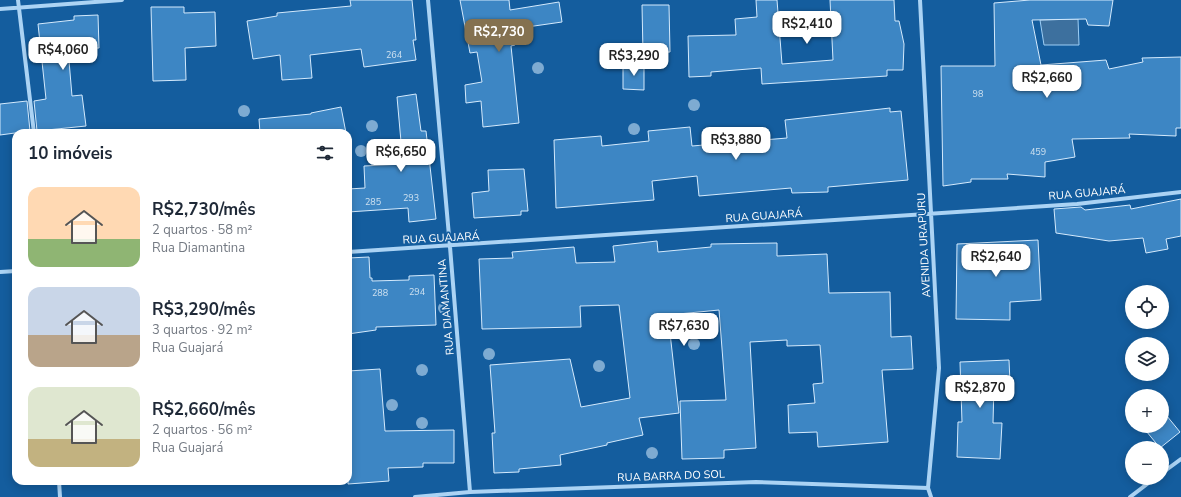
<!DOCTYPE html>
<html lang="pt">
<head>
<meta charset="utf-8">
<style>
	body { margin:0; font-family:"Nunito Sans",sans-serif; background:#f2f2f3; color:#1f2937; height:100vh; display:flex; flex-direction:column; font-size:15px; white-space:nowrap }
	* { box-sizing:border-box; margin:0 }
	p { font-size:13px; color:#747a83 }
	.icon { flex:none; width:22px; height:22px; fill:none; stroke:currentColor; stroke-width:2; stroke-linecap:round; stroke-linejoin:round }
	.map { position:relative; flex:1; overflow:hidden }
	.side { position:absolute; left:12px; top:129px; width:340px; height:356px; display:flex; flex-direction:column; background:#fff; border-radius:12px; box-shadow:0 2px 10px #0003 }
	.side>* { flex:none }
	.fabs { position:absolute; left:1125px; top:285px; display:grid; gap:8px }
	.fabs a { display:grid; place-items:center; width:44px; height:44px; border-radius:50%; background:#fff; box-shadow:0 2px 10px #0003; font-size:20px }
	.price { position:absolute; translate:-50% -34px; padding:0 9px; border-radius:8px; background:#fff; color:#222; font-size:13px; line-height:26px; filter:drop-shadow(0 1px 2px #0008) }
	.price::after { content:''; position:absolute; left:50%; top:24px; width:12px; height:9px; margin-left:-6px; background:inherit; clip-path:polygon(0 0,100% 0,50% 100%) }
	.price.current { background:#847150; color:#fff }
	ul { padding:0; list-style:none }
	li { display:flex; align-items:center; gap:12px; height:100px; padding:0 16px }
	li span { display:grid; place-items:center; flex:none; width:112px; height:80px; border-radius:12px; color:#555 }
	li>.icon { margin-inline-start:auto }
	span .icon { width:48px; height:48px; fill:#fffc; stroke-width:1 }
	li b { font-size:17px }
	h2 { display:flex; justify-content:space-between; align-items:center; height:48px; padding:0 16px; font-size:17px }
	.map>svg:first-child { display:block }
</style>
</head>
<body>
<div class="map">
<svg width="1181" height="497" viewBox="0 0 1181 497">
	<rect width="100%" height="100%" fill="#145d9e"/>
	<path fill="#3d709e" stroke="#9ecff6" d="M1078 19 1079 45H1044L1040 20Z"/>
	<path fill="#3d86c4" stroke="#d4eafd" d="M350 0H412L416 40H413L416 60 364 67 361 49 310 55 312 78 282 80 280 55 253 59 247 21 277 16V13L351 6Z
		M460 0H509L510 10 559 2 562 22 513 29 515 45 511 46 519 123 483 127 481 101 466 103 465 85 482 82 477 52 470 53Z
		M756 0H777L782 64 833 60 830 0H894L895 21H899L904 44 903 70H887V76L762 84 761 68 711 72V76L689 77 688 36 736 35 735 19 757 17Z
		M1030 0H1113L1109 26 1088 25 1086 19 1032 20 1041 65 1106 60 1109 69 1143 62 1142 58 1181 57V128H1176V136L1129 134 1130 138 1072 139 1075 157 1045 162V177L1007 174 1008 179H971V182L943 186 941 66H995L994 3Z
		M642 5H669L670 52 643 53Z
		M151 7H184V13L215 12 216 46 185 48 186 80 153 81Z
		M98 15 99 48 68 49 72 96 82 95 86 126 37 131 34 101 46 99 38 24 74 20V16Z
		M623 64 644 65V90L623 89Z
		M416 94 421 131H426L436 219 409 222 408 208 348 212V189L365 188 364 166 403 164 397 97Z
		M27 101 30 131 0 135V104Z
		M341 107 346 133H260L259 119 311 114V113Z
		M890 108V112L901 111 908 180 828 187V192L792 193 791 188 699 196 697 176 652 181 654 200 556 208 554 140 601 136 602 146 649 141 648 131 690 127 692 146 787 138 785 120Z
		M524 169 528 211H521V215L474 218 472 193 489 191 488 170Z
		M1181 199V236L1166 239 1168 249 1146 253 1143 238 1109 241 1056 233 1054 209 1081 207 1085 210 1130 205 1131 209Z
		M1038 240 1041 300 1010 302V320L956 319 957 244Z
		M657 241 658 252 711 247V244L777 243V256L827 254 829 293 890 292 891 337 911 336 913 369 882 370 888 442 818 447 817 432 789 433 788 405 815 403 813 384 823 383 820 345 787 346V340L750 342 756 448 724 450V458L682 459 680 401 726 400 719 310 668 315 679 413 639 418 643 435 607 443V445L560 455 561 465 519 469V472L494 473 492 433H495L490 365 570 359 581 407 630 398 619 305 580 306 581 327H579L482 329 479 259 513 258 512 252 574 247 576 263 615 262 613 246Z
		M369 257 370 278H372V281L409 280V276L434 275 436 325 376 327V330L348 334V258Z
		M1009 360 1010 383 994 384 993 423H1002L1000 459 957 457 958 422H962L960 362Z
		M380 369 385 431 454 430V463H423V467L388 468 389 481 348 484V371Z
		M1162 410 1180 432 1160 448 1142 426H1162Z"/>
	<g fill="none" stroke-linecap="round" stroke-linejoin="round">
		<path stroke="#abd3f4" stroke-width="4" d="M18 0 34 133
			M428 0 450 247 470 492
			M920 0 939 368 928 488 931 497
			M0 9 122 0
			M348 252 1077 204 1181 192
			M0 272 16 271
			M1162 473 1181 459
			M59 481 60 497
			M415 497 470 492 756 482 928 488
			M1130 497 1155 478"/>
	</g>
	<g fill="#7eabd2">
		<circle cx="630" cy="54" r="6"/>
		<circle cx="655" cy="59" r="6"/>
		<circle cx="538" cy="68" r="6"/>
		<circle cx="694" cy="105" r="6"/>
		<circle cx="244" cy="111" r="6"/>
		<circle cx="372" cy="126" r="6"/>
		<circle cx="634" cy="129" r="6"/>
		<circle cx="361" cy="151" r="6"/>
		<circle cx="444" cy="308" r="6"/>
		<circle cx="694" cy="344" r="6"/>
		<circle cx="489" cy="354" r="6"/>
		<circle cx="599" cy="366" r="6"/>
		<circle cx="422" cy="370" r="6"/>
		<circle cx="392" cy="405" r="6"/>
		<circle cx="422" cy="423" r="6"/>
		<circle cx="652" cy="453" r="6"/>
	</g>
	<g text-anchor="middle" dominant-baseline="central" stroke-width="3.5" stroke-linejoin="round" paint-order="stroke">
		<g font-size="9" fill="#cee1f0">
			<text x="394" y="55">264</text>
			<text x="978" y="94">98</text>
			<text x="1038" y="152">459</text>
			<text x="411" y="198">293</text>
			<text x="373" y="202">285</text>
			<text x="417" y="292">294</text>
			<text x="380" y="293">288</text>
		</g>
		<g font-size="11" fill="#fff" stroke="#145d9e">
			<text transform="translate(1087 193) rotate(-5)">RUA GUAJARÁ</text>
			<text transform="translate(764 216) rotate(-4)">RUA GUAJARÁ</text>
			<text transform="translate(441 238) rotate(-3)">RUA GUAJARÁ</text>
			<text transform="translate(924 245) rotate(-93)">AVENIDA URAPURU</text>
			<text transform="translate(446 307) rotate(-95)">RUA DIAMANTINA</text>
			<text transform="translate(671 476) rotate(-2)">RUA BARRA DO SOL</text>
		</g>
	</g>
</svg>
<div class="fabs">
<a><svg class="icon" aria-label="locate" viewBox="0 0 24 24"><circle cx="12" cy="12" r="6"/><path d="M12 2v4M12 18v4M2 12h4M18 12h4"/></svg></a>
<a><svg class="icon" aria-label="layers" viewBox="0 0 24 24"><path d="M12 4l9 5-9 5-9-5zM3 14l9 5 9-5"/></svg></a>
<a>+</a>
<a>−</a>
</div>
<b class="price" style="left:807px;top:45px">R$2,410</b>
<b class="price current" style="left:499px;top:53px">R$2,730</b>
<b class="price" style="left:63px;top:71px">R$4,060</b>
<b class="price" style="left:634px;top:77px">R$3,290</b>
<b class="price" style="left:1047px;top:99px">R$2,660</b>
<b class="price" style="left:736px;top:161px">R$3,880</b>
<b class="price" style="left:401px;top:173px">R$6,650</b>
<b class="price" style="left:996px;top:278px">R$2,640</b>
<b class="price" style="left:684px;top:347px">R$7,630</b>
<b class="price" style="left:980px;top:409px">R$2,870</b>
<section class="side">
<h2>10 imóveis<svg class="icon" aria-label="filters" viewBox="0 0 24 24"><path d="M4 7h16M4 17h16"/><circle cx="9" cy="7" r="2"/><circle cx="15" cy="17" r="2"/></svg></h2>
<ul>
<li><span style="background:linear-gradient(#ffd9b3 65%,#8fb573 0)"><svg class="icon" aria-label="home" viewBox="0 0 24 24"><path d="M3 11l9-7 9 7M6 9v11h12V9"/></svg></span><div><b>R$2,730/mês</b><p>2 quartos · 58 m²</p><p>Rua Diamantina</p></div></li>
<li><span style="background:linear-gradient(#c9d6e8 60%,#b9a48a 0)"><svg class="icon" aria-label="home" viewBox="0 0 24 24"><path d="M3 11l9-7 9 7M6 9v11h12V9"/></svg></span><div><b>R$3,290/mês</b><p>3 quartos · 92 m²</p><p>Rua Guajará</p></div></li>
<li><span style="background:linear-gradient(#dfe7d0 65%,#c2b280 0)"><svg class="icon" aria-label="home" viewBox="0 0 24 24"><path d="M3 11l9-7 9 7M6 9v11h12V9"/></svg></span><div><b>R$2,660/mês</b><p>2 quartos · 56 m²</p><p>Rua Guajará</p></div></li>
</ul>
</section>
</div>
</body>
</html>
